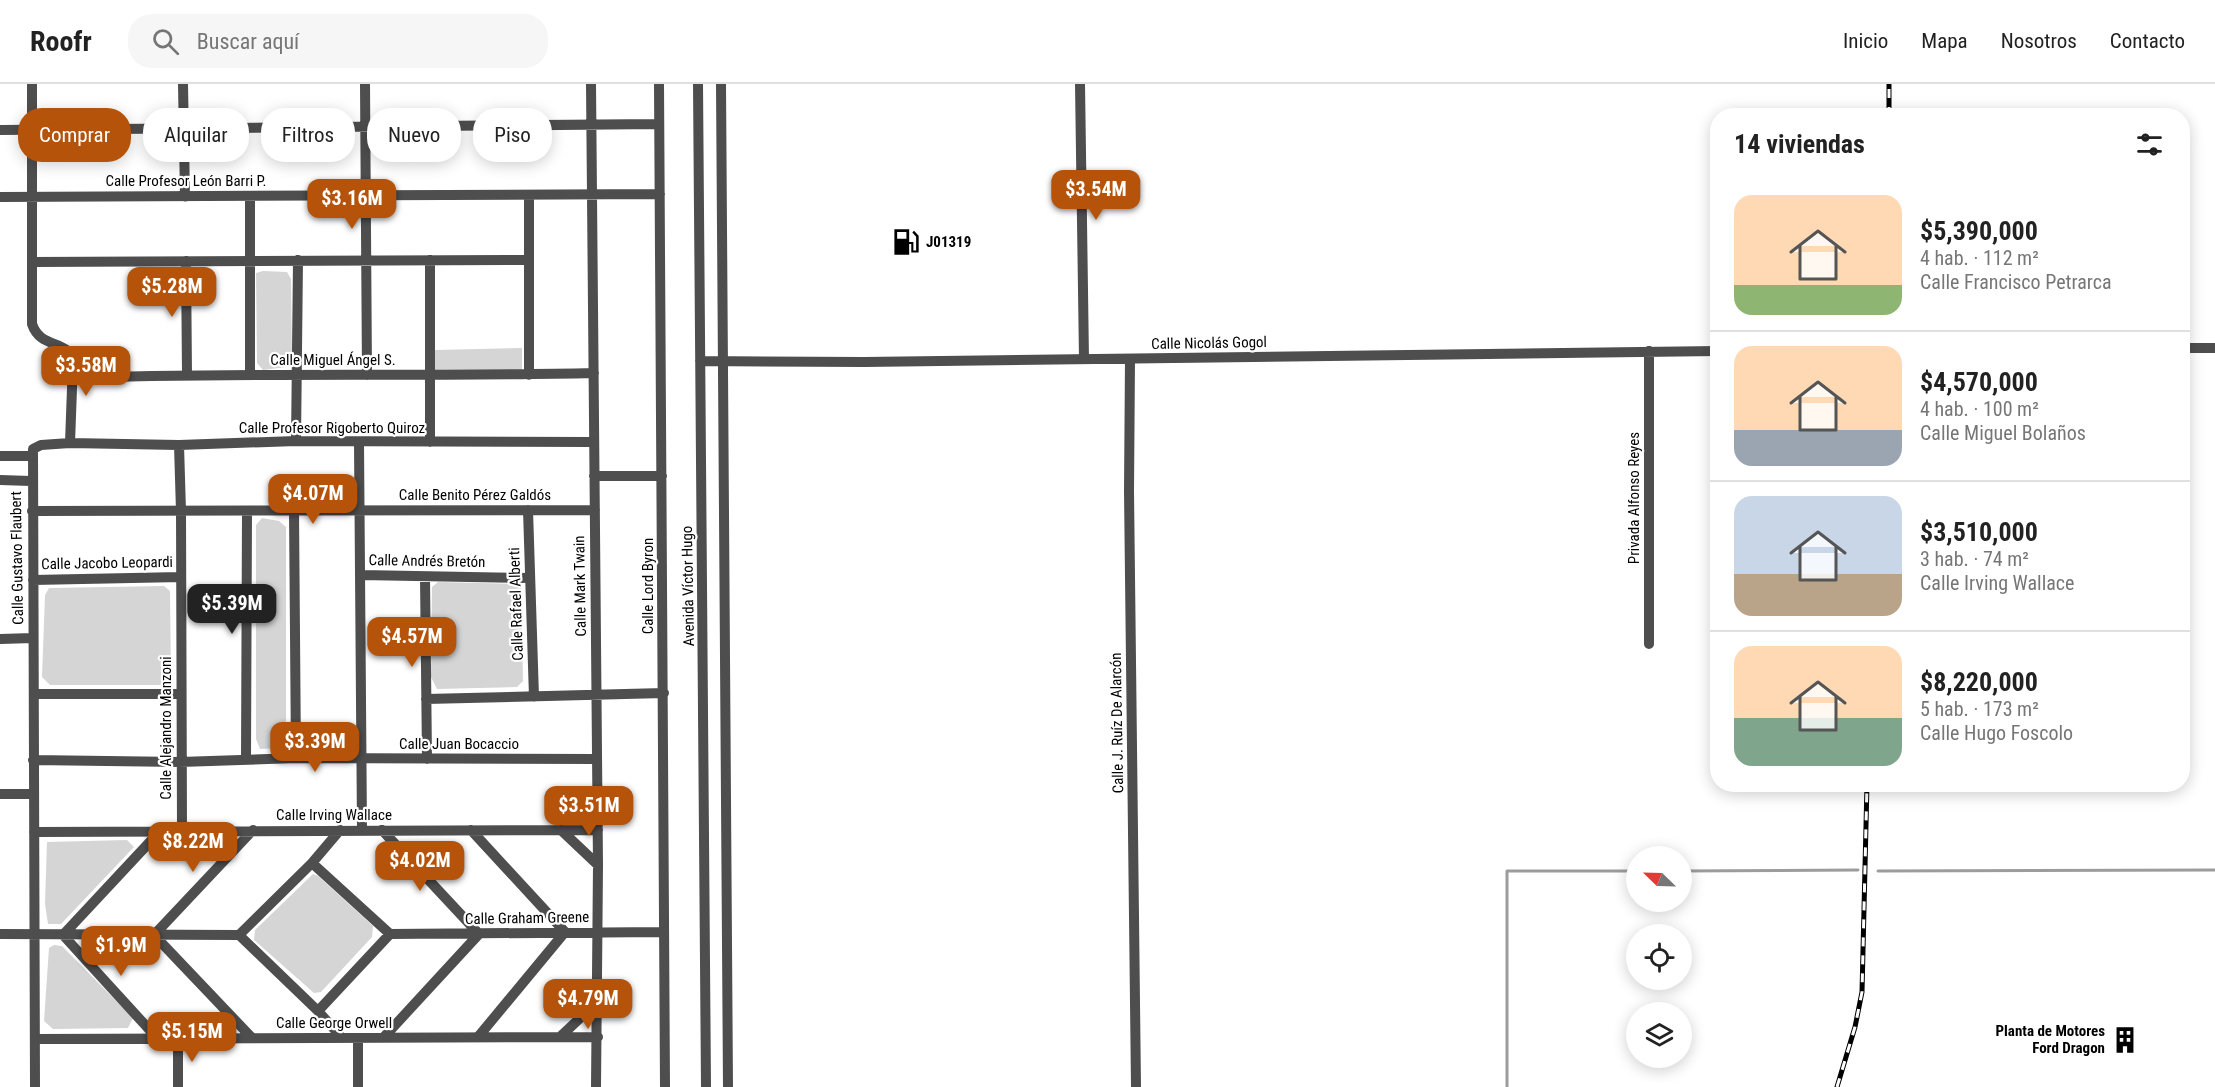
<!DOCTYPE html>
<html lang="es">
<head>
<meta charset="utf-8">
<style>
	body { margin:0; font-family:"Roboto Condensed",sans-serif; background:#f6f6f6; color:#222; height:100vh; display:flex; flex-direction:column; font-size:22px; white-space:nowrap }
	* { box-sizing:border-box; margin:0 }
	p { font-size:20px; color:#767676 }
	.icon { flex:none; width:33px; height:33px; fill:none; stroke:currentColor; stroke-width:2; stroke-linecap:round; stroke-linejoin:round }
	.map { position:relative; flex:1; overflow:hidden }
	.drawer { position:absolute; left:1710px; top:24px; width:480px; height:684px; display:flex; flex-direction:column; background:#fff; border-radius:24px; box-shadow:0 3px 15px #0003 }
	.drawer>* { flex:none }
	.banner { position:absolute; left:18px; top:24px; width:570px; height:54px; display:flex; gap:12px }
	.needle { width:39px; rotate:293deg }
	.fabs { position:absolute; left:1626px; top:762px; display:grid; gap:12px }
	.fabs a { display:grid; place-items:center; width:66px; height:66px; border-radius:50%; background:#fff; box-shadow:0 3px 15px #0003; font-size:30px }
	.price { position:absolute; translate:-50% -51px; padding:0 14px; border-radius:12px; background:#b45309; color:#fff; font-size:20px; line-height:39px; filter:drop-shadow(0 2px 3px #0008) }
	.price::after { content:''; position:absolute; left:50%; top:36px; width:18px; height:14px; margin-left:-9px; background:inherit; clip-path:polygon(0 0,100% 0,50% 100%) }
	.price.active { background:#222; color:#fff }
	ul { padding:0; list-style:none }
	li { display:flex; align-items:center; gap:18px; height:150px; padding:0 24px }
	li+li { border-top:2px solid #e0e0e0 }
	li span { display:grid; place-items:center; flex:none; width:168px; height:120px; border-radius:18px; color:#555 }
	li>.icon { margin-inline-start:auto }
	span .icon { width:72px; height:72px; fill:#fffc; stroke-width:1 }
	li b { font-size:26px }
	h2 { display:flex; justify-content:space-between; align-items:center; height:72px; padding:0 24px; font-size:26px }
	.chip { padding:0 21px; border-radius:24px; background:#fff; box-shadow:0 3px 15px #0003; font-size:21px; line-height:54px }
	.chip.active { background:#b45309; color:#fff }
	header { display:flex; align-items:center; gap:36px; box-sizing:border-box; height:84px; padding:0 30px; background:#fff; border-bottom:2px solid #e0e0e0 }
	header strong { font-size:28px }
	nav { display:flex; gap:33px; margin-inline-start:auto; font-size:21px }
	.search { width:420px; height:54px; background:#f6f6f6; display:flex; align-items:center; gap:15px; box-sizing:border-box; padding:0 21px; border-radius:24px; color:#767676; font-size:22px }
	.map>svg:first-child { display:block }
</style>
</head>
<body>
<header>
<strong>Roofr</strong>
<div class="search"><svg class="icon" aria-label="search" viewBox="0 0 24 24"><circle cx="10" cy="10" r="6"/><path d="M15 15l6 6"/></svg>Buscar aquí</div>
<nav><a>Inicio</a><a>Mapa</a><a>Nosotros</a><a>Contacto</a></nav>
</header>
<div class="map">
<svg width="2215" height="1003" viewBox="0 0 2215 1003">
	<rect width="100%" height="100%" fill="#fff"/>
	<path fill="#d5d5d5" d="M263 187 287 188 291 195 292 279 286 283 263 286 257 279 256 189Z
		M522 264V287L435 288V266Z
		M262 434 279 437 286 443V656L281 664 260 665 256 655V441Z
		M438 498 517 500 521 504 523 597 517 603 437 605 431 593 432 503Z
		M164 502 170 507 171 595 163 601H50L42 593 45 511 49 504Z
		M127 756 134 763 61 840H48L45 820 47 758Z
		M313 790 318 792 373 842 372 853 321 908 314 909 254 856 255 846Z
		M54 861 62 862 133 934 128 944 53 945 44 937 49 864Z"/>
	<g fill="none" stroke-linecap="round" stroke-linejoin="round">
		<path stroke="#9c9c9c" stroke-width="3" d="M1682 787 1858 786
			M1878 787 2215 786
			M1507 1003V787H1636"/>
		<path stroke="#4e4e4e" stroke-width="10" d="M32 0V240C41 266 67 254 73 277L70 359
			M183 0 185 113
			M365 0 367 291
			M591 0 598 781 596 1003
			M659 0 665 1003
			M698 0 706 1003
			M721 0 728 1003
			M1080 0 1084 275
			M0 46 659 40
			M529 111V291
			M0 113 660 110
			M250 113V290
			M186 177 187 291
			M32 178 528 176
			M2182 264H2215
			M1130 275 1129 407 1136 1003
			M700 277 864 278 1718 267
			M72 294C246 288 420 293 594 289
			M296 357 298 176
			M430 358V176
			M359 359 362 746
			M179 361 181 427 182 746
			M0 372H32
			M594 392H662
			M0 396 31 397
			M528 426 534 613
			M32 427 595 426
			M294 427 296 674
			M361 491 529 494
			M425 493 427 675
			M33 496 181 493
			M0 555 33 554
			M1649 560V267
			M34 610H180
			M426 615 664 609
			M246 675 247 427
			M33 676 180 678 296 674 597 675
			M0 710H33
			M382 746 479 850 384 953
			M471 746 565 848 478 953
			M561 746 598 781
			M34 748 598 746
			M312 779 390 850 664 848
			M0 850 239 851 318 927 342 954
			M239 851 312 779 340 746
			M318 927 390 850
			M560 953 597 918
			M157 954 63 851 161 746
			M178 954V1003
			M252 954 154 851 253 746
			M358 954V1003
			M35 955 598 953
			M35 1003 33 365 41 361 70 359 179 361 296 357 593 358"/>
		<defs>
			<path id="rail" d="M1889 32V0
				M1837 1003 1855 943 1862 908 1867 700"/>
		</defs>
		<use href="#rail" stroke="#000" stroke-width="5"/>
		<use href="#rail" stroke="#fff" stroke-width="3" stroke-dasharray="9" stroke-linecap="butt"/>
	</g>
	<defs>
		<symbol id="fuel-bare" viewBox="-9 -9 18 18"><path d="M-5.5-6h7V0h2V4h1.3V-2.5L3-4.5l.8-.8L6-3V5H2.5V1h-1V6h-7ZM-4.2-4.7v3.2H.2V-4.7Z" fill="#000" stroke="#fff" stroke-width="2.5" paint-order="stroke"/></symbol>
		<symbol id="building-bare" viewBox="-9 -9 18 18"><path d="M-4-6H4V6H1V3H-1V6H-4ZM-2.5-4.3h1.7v1.8h-1.7ZM.8-4.3h1.7v1.8H.8ZM-2.5-1h1.7V.8h-1.7ZM.8-1h1.7V.8H.8Z" fill="#000" stroke="#fff" stroke-width="2.5" paint-order="stroke"/></symbol>
	</defs>
	<g fill-rule="evenodd">
		<use href="#fuel-bare" x="887" y="139" width="38" height="38"/>
		<use href="#building-bare" x="2106" y="937" width="38" height="38"/>
	</g>
	<g text-anchor="middle" dominant-baseline="central" stroke-width="4.5" stroke-linejoin="round" paint-order="stroke">
		<g font-size="15" fill="#000" stroke="#fff">
			<text x="186" y="97">Calle Profesor León Barri P.</text>
			<text transform="translate(1209 259) rotate(-1)">Calle Nicolás Gogol</text>
			<text x="333" y="276">Calle Miguel Ángel S.</text>
			<text x="332" y="344">Calle Profesor Rigoberto Quiroz</text>
			<text x="475" y="411">Calle Benito Pérez Galdós</text>
			<text transform="translate(1634 414) rotate(-90)">Privada Alfonso Reyes</text>
			<text transform="translate(17 474) rotate(-91)">Calle Gustavo Flaubert</text>
			<text transform="translate(427 477) rotate(1)">Calle Andrés Bretón</text>
			<text transform="translate(107 479) rotate(-1)">Calle Jacobo Leopardi</text>
			<text transform="translate(580 502) rotate(-91)">Calle Mark Twain</text>
			<text transform="translate(648 502) rotate(-90)">Calle Lord Byron</text>
			<text transform="translate(688 502) rotate(-91)">Avenida Víctor Hugo</text>
			<text transform="translate(516 520) rotate(-92)">Calle Rafael Alberti</text>
			<text transform="translate(1117 639) rotate(-91)">Calle J. Ruíz De Alarcón</text>
			<text transform="translate(166 644) rotate(-90)">Calle Alejandro Manzoni</text>
			<text x="459" y="660">Calle Juan Bocaccio</text>
			<text x="334" y="731">Calle Irving Wallace</text>
			<text transform="translate(527 834) rotate(-1)">Calle Graham Greene</text>
			<text x="334" y="939">Calle George Orwell</text>
		</g>
		<g font-size="15" font-weight="bold" fill="#000" stroke="#fff" text-anchor="start">
			<text x="926" y="158">J01319</text>
			<text x="2105" y="947" text-anchor="end">Planta de Motores<tspan x="2105" dy="17">Ford Dragon</tspan></text>
		</g>
	</g>
</svg>
<div class="fabs">
<a><svg class="needle" viewBox="-14 -14 28 28"><path d="M0-13l5 13h-10z" fill="#e53935"/><path d="M0 13l5-13h-10z" fill="#767676"/></svg></a>
<a><svg class="icon" aria-label="locate" viewBox="0 0 24 24"><circle cx="12" cy="12" r="6"/><path d="M12 2v4M12 18v4M2 12h4M18 12h4"/></svg></a>
<a><svg class="icon" aria-label="layers" viewBox="0 0 24 24"><path d="M12 4l9 5-9 5-9-5zM3 14l9 5 9-5"/></svg></a>
</div>
<b class="price" style="left:1096px;top:137px">$3.54M</b>
<b class="price" style="left:352px;top:146px">$3.16M</b>
<b class="price" style="left:172px;top:234px">$5.28M</b>
<b class="price" style="left:86px;top:313px">$3.58M</b>
<b class="price" style="left:313px;top:441px">$4.07M</b>
<b class="price active" style="left:232px;top:551px">$5.39M</b>
<b class="price" style="left:412px;top:584px">$4.57M</b>
<b class="price" style="left:315px;top:689px">$3.39M</b>
<b class="price" style="left:589px;top:753px">$3.51M</b>
<b class="price" style="left:193px;top:789px">$8.22M</b>
<b class="price" style="left:420px;top:808px">$4.02M</b>
<b class="price" style="left:121px;top:893px">$1.9M</b>
<b class="price" style="left:588px;top:946px">$4.79M</b>
<b class="price" style="left:192px;top:979px">$5.15M</b>
<div class="banner">
<a class="chip active">Comprar</a>
<a class="chip">Alquilar</a>
<a class="chip">Filtros</a>
<a class="chip">Nuevo</a>
<a class="chip">Piso</a>
</div>
<section class="drawer">
<h2>14 viviendas<svg class="icon" aria-label="filters" viewBox="0 0 24 24"><path d="M4 7h16M4 17h16"/><circle cx="9" cy="7" r="2"/><circle cx="15" cy="17" r="2"/></svg></h2>
<ul>
<li><span style="background:linear-gradient(#ffd9b3 75%,#8fb573 0)"><svg class="icon" aria-label="home" viewBox="0 0 24 24"><path d="M3 11l9-7 9 7M6 9v11h12V9"/></svg></span><div><b>$5,390,000</b><p>4 hab. · 112 m²</p><p>Calle Francisco Petrarca</p></div></li>
<li><span style="background:linear-gradient(#ffd9b3 70%,#9aa5b1 0)"><svg class="icon" aria-label="home" viewBox="0 0 24 24"><path d="M3 11l9-7 9 7M6 9v11h12V9"/></svg></span><div><b>$4,570,000</b><p>4 hab. · 100 m²</p><p>Calle Miguel Bolaños</p></div></li>
<li><span style="background:linear-gradient(#c9d6e8 65%,#b9a48a 0)"><svg class="icon" aria-label="home" viewBox="0 0 24 24"><path d="M3 11l9-7 9 7M6 9v11h12V9"/></svg></span><div><b>$3,510,000</b><p>3 hab. · 74 m²</p><p>Calle Irving Wallace</p></div></li>
<li><span style="background:linear-gradient(#ffd9b3 60%,#7fa58c 0)"><svg class="icon" aria-label="home" viewBox="0 0 24 24"><path d="M3 11l9-7 9 7M6 9v11h12V9"/></svg></span><div><b>$8,220,000</b><p>5 hab. · 173 m²</p><p>Calle Hugo Foscolo</p></div></li>
</ul>
</section>
</div>
</body>
</html>
